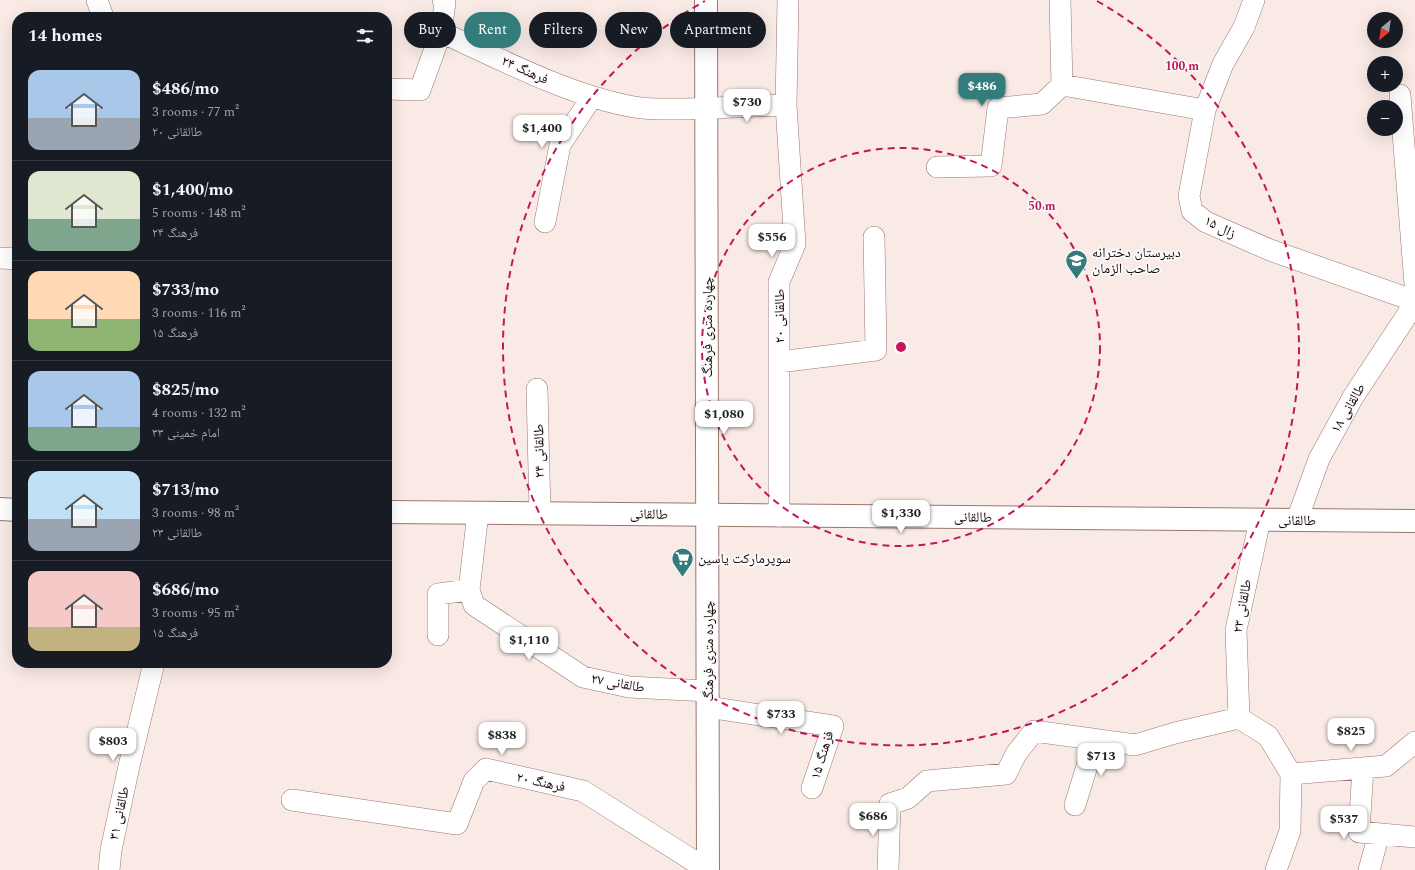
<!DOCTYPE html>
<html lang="en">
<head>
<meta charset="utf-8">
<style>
	body { margin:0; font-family:Spectral,"Noto Naskh Arabic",serif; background:#20242c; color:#f1f3f6; height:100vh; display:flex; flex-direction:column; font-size:15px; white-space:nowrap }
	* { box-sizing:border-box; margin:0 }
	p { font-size:13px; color:#9ea1a6 }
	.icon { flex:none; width:22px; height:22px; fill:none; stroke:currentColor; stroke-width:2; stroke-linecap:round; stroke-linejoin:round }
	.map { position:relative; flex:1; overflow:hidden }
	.side { position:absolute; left:12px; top:12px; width:380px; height:656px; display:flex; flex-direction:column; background:#171b24; border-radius:16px; box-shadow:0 4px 16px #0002 }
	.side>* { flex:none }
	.top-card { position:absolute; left:404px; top:12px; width:380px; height:36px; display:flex; gap:8px }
	.needle { width:26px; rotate:209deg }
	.buttons { position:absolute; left:1367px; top:12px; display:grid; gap:8px }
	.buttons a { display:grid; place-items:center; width:36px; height:36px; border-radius:50%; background:#171b24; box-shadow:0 4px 16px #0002; font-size:20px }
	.price { position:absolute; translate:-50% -34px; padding:0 9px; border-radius:8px; background:#fff; color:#222; font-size:13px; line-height:26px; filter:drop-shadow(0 1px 2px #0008) }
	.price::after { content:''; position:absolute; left:50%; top:24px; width:12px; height:9px; margin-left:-6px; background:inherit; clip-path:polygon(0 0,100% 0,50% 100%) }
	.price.current { background:#337c7b; color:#fff }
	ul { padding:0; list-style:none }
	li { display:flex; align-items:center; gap:12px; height:100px; padding:0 16px }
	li+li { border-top:1px solid #363941 }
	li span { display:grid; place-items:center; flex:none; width:112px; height:80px; border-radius:12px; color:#555 }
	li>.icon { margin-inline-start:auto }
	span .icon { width:48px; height:48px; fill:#fffc; stroke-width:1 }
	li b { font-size:17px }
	h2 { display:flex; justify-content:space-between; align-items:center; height:48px; padding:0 16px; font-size:17px }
	.pill { padding:0 14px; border-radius:18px; background:#171b24; box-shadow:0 4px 16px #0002; font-size:14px; line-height:36px }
	.pill.current { background:#337c7b; color:#fff }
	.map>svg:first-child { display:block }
</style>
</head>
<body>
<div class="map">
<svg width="1415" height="870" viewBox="0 0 1415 870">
	<rect width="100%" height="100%" fill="#faeae6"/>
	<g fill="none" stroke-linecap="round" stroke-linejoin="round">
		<defs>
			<path id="minor" d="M97 0 103 17
				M1060 0 1062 85 1205 110
				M1254 0 1244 27 1223 64 1205 110 1189 196 1192 211 1206 222 1270 250 1415 301
				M441 32 445 3 443 0
				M387 89 420 90 441 32C502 60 568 95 634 107 651 110 669 109 686 109 719 108 753 106 786 105
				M1400 95 1415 284
				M937 167 991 166 998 108 1042 104 1062 85
				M545 222 560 145 592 97
				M0 258 17 259
				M779 362 876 350 874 237
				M537 389 540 513
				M478 513 469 590 474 605 583 677 629 687 708 691
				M779 516V282L795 244 786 105 788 0
				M1297 520 1319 459 1353 397 1415 303
				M438 635V594L469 590
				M708 707 833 726 812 788
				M1239 718 1236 630 1260 520
				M1363 768 1359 832 1415 837
				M1291 774 1386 766 1415 742
				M292 800 457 824 474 781 486 769 583 791 708 870
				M1075 805 1095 740
				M109 870 111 850 129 766 154 663
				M888 870 890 804 908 798 927 781 1006 774 1016 754 1034 731 1135 745 1175 733 1239 718 1268 736 1291 774 1290 831 1276 870
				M1369 870 1379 834"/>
			<path id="tertiary" d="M706 0 708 870"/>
			<path id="secondary" d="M0 509 17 510
				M387 512 1415 521"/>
		</defs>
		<use href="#minor" stroke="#9a776e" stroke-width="22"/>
		<use href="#tertiary" stroke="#9a776e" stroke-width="24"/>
		<use href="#secondary" stroke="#9a776e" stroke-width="24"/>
		<use href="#minor" stroke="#fff" stroke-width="21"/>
		<use href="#tertiary" stroke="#fff" stroke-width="22"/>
		<use href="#secondary" stroke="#fff" stroke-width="22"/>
	</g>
	<g fill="none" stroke="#c2185b" stroke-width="2" stroke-dasharray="7 5">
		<circle cx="901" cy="347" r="199"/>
		<path d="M1097 1A398 398 0 1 1 705 1"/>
	</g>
	<defs>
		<symbol id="school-pin" viewBox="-11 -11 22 30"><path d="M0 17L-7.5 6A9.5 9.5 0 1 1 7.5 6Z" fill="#337c7b" stroke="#fbfbfb"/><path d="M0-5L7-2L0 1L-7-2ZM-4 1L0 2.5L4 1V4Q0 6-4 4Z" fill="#fff"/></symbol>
		<symbol id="supermarket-pin" viewBox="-11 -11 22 30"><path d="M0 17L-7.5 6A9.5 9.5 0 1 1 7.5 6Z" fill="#337c7b" stroke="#fbfbfb"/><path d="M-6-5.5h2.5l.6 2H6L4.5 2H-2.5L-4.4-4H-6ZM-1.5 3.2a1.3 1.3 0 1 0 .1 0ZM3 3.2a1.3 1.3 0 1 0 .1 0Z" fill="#fff"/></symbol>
	</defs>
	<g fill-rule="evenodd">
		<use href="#school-pin" x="1064" y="248" width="25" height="34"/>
		<use href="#supermarket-pin" x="670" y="546" width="25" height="34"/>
	</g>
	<g text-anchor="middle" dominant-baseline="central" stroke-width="3.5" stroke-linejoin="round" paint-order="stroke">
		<g font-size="14" fill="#150907" stroke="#fbfbfb">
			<text transform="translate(525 70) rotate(24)">فرهنگ ۲۴</text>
			<text transform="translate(1220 227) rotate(27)">زال ۱۵</text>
			<text transform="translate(779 316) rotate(-90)">طالقانی ۲۰</text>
			<text transform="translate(707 327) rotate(-90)">چهارده متری فرهنگ</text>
			<text transform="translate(1348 408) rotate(-60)">طالقانی ۱۸</text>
			<text transform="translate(539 451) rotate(-91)">طالقانی ۲۴</text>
			<text transform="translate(649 514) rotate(1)">طالقانی</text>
			<text transform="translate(973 517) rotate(1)">طالقانی</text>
			<text x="1297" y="520">طالقانی</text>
			<text transform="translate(1242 606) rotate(-80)">طالقانی ۲۳</text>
			<text transform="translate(708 651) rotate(-90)">چهارده متری فرهنگ</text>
			<text transform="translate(618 683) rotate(10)">طالقانی ۲۷</text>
			<text transform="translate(822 755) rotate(-73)">فرهنگ ۱۵</text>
			<text transform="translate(541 782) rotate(12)">فرهنگ ۲۰</text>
			<text transform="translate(119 813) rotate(-78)">طالقانی ۳۱</text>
		</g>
		<g font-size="14" fill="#150907" stroke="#fbfbfb" text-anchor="start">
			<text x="1092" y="252">دبیرستان دخترانه<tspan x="1092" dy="16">صاحب الزمان</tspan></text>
			<text x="698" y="558">سوپرمارکت یاسین</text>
		</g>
	</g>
	<circle cx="901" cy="347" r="6" fill="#c2185b" stroke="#fbfbfb" stroke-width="2"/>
	<g font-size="12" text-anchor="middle" font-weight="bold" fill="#c2185b" stroke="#fbfbfb" stroke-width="3.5" stroke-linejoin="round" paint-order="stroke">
		<text x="1182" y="70">100 m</text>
		<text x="1042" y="210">50 m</text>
	</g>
</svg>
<div class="buttons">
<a><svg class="needle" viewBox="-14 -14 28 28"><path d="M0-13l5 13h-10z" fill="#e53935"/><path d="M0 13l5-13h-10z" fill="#9ea1a6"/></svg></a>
<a>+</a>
<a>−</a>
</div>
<b class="price current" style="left:982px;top:107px">$486</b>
<b class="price" style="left:747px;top:123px">$730</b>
<b class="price" style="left:542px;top:149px">$1,400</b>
<b class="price" style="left:772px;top:258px">$556</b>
<b class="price" style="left:724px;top:435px">$1,080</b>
<b class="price" style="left:901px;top:534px">$1,330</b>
<b class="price" style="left:529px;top:661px">$1,110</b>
<b class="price" style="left:781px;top:735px">$733</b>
<b class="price" style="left:1351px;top:752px">$825</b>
<b class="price" style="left:502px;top:756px">$838</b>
<b class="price" style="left:113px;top:762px">$803</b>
<b class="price" style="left:1101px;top:777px">$713</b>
<b class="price" style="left:873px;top:837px">$686</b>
<b class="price" style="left:1344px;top:840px">$537</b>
<div class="top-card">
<a class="pill">Buy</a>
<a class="pill current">Rent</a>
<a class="pill">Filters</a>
<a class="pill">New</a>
<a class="pill">Apartment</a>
</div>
<section class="side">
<h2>14 homes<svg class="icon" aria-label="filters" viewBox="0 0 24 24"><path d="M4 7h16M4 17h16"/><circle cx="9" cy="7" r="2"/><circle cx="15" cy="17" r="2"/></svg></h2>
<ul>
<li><span style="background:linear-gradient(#a9c7e8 60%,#9aa5b1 0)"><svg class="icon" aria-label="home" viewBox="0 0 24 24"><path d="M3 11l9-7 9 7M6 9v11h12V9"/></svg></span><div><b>$486/mo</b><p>3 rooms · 77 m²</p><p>طالقانی ۲۰</p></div></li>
<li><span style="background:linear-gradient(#dfe7d0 60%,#7fa58c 0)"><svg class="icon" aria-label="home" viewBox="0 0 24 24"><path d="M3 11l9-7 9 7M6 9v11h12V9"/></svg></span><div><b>$1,400/mo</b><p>5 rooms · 148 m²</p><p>فرهنگ ۲۴</p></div></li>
<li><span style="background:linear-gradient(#ffd9b3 60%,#8fb573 0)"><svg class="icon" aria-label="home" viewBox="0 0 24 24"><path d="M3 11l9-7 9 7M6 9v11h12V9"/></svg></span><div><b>$733/mo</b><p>3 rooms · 116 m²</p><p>فرهنگ ۱۵</p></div></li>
<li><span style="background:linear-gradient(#a9c7e8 70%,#7fa58c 0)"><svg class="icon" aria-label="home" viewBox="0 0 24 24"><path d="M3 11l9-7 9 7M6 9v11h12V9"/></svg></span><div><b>$825/mo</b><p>4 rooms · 132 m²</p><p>امام خمینی ۳۳</p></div></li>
<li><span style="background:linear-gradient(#bfe0f5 60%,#9aa5b1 0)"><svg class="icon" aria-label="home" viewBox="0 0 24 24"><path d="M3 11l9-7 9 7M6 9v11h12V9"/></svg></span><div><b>$713/mo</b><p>3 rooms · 98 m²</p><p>طالقانی ۲۳</p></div></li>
<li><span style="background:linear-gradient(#f6c9c9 70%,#c2b280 0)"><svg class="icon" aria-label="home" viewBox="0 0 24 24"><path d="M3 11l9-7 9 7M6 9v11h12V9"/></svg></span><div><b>$686/mo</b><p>3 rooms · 95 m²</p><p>فرهنگ ۱۵</p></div></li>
</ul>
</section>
</div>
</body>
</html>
